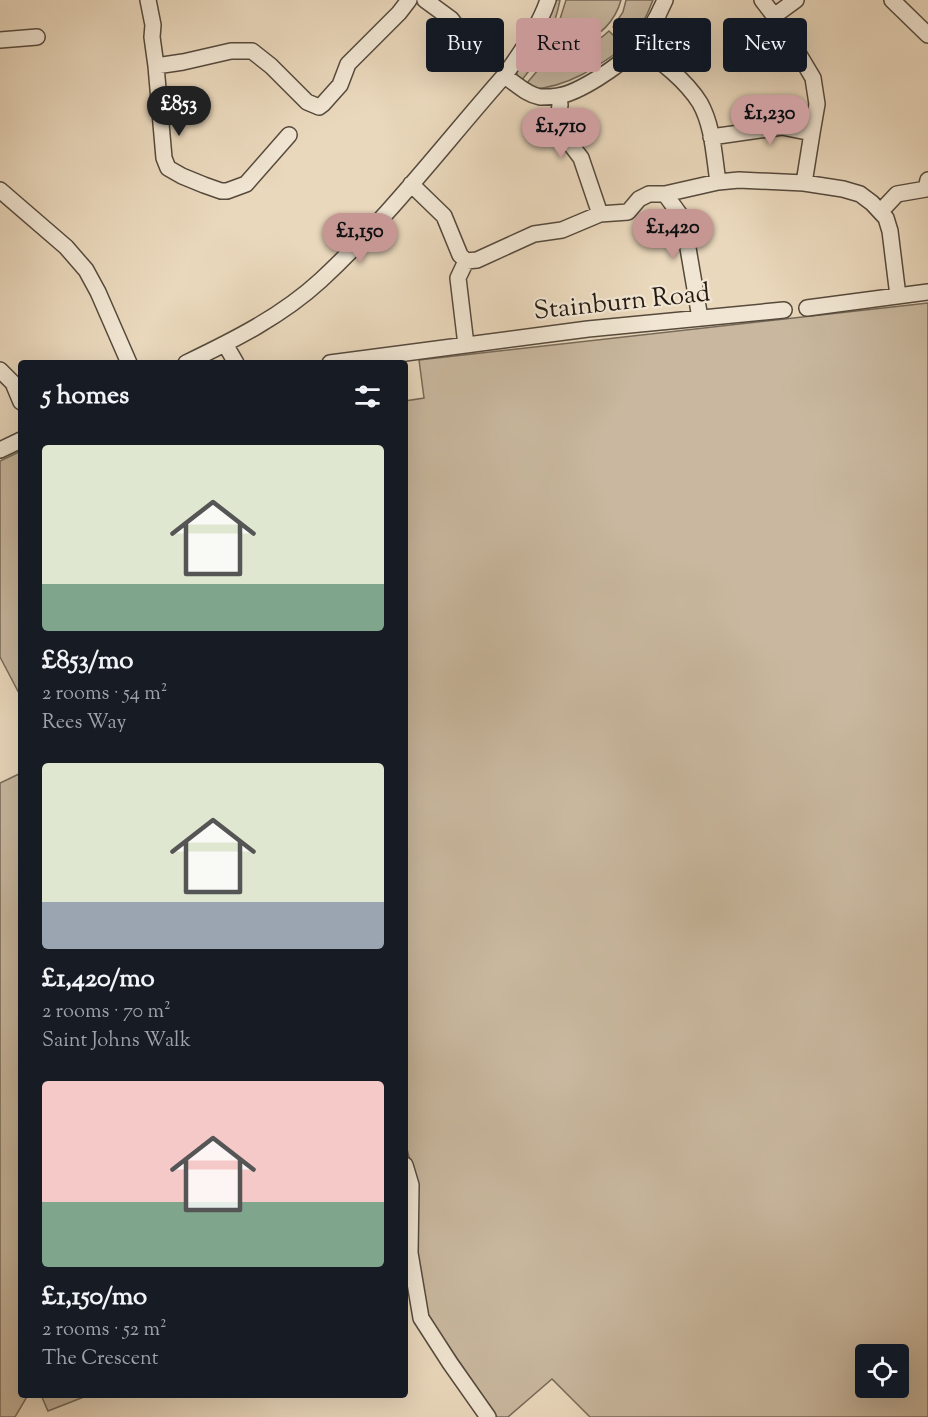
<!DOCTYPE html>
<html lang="en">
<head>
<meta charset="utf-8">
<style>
	body { margin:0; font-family:"Sorts Mill Goudy",serif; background:#20242c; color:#f1f3f6; height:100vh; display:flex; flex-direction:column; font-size:22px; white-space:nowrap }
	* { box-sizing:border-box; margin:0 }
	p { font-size:20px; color:#9ea1a6 }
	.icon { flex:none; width:33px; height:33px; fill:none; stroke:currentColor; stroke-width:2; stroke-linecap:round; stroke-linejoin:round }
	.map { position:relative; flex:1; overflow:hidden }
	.sheet { position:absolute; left:18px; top:360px; width:390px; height:1038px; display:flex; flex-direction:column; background:#171b24; border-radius:6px; box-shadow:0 6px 24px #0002 }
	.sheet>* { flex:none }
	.guide { position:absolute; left:426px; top:18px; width:411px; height:54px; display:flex; gap:12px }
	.tools { position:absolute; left:855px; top:1344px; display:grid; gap:12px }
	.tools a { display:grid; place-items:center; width:54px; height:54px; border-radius:6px; background:#171b24; box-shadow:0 6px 24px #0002; font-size:30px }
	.price { position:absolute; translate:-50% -51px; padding:0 14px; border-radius:21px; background:#c59692; color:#111; font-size:20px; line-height:39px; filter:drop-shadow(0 2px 3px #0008) }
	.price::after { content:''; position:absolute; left:50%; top:36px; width:18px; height:14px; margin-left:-9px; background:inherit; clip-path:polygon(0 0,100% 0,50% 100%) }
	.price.active { background:#222; color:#fff }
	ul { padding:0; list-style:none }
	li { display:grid; align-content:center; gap:12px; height:318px; padding:0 24px }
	li span { display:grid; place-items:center; height:186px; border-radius:6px; color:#555 }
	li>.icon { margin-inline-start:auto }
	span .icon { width:108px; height:108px; fill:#fffc; stroke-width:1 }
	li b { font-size:26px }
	h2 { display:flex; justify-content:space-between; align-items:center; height:72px; padding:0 24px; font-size:26px }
	.chip { padding:0 21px; border-radius:6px; background:#171b24; box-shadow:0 6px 24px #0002; font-size:21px; line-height:54px }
	.chip.active { background:#c59692; color:#111 }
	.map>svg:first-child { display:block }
</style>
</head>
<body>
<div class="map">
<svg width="928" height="1417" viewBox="0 0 928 1417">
	<rect width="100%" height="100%" fill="#ead8bc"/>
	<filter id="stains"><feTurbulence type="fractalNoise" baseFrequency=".00333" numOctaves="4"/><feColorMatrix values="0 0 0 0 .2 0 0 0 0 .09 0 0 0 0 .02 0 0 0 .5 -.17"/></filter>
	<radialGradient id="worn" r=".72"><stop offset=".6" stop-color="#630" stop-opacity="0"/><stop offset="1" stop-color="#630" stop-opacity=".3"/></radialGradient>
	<path fill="#c9b89f" stroke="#776a59" stroke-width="1.5" fill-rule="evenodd" d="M555 0H560C554 31 541 57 521 81 517 78 516 74 517 68L551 13Z
		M566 0H621C616 19 599 40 578 42 570 42 562 40 554 38Z
		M626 0H653C647 16 640 30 629 43L613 27 623 12Z
		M609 31 625 47C597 67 568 87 533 89L527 83 543 64 552 45C574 53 592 47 609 31Z
		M928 303V1417H590L552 1379 508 1417H497L428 1316 416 1250 412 1169 405 1141V401L424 398 419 360ZM866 1354H898V1388H866Z
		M21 451V697L0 657V461Z
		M21 773V1395H28L15 1417H0V783Z
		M41 1395H89L48 1411Z"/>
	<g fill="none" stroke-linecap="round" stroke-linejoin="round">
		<defs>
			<path id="minor" d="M148 0 153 25 152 37 156 66 164 158 168 168 182 176 204 185 221 191H227L246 184 289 135
				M425 0 451 19 472 47
				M762 0 782 26 813 78 817 104 812 133
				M892 0 928 35
				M774 16 796 0
				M0 40 37 37
				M638 45C660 61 685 79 700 103 713 126 714 156 718 182
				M156 66 183 62 231 51H252L271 66 307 102 319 107 323 104 340 85 348 64 399 13 409 0
				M504 76C516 83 525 94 540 97 545 97 553 97 558 96 579 93 619 66 633 51 647 36 657 19 665 0
				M559 96 560 105 558 120 562 133 581 158 600 214
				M711 137 782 127 812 133 804 183
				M411 184 444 216 460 255 466 261 477 260 534 234 562 230 600 214 628 212 639 199 649 194H665L718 182 739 180 804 183 843 189 860 194 872 203 886 218 890 231 898 296
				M0 190 66 247 86 270 98 292 129 363
				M665 194 683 219 700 318
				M881 211 897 194 926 189 928 180
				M807 308 928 292
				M225 344 236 363
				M466 345 458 278 466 261
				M186 363C234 340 282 316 321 280 388 218 444 144 504 76 521 53 539 27 548 0
				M330 363 588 329 784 310
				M0 370 13 383 21 402
				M0 450 21 440
				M405 1165 411 1185 410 1253 421 1318 450 1363 488 1417"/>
		</defs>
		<use href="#minor" stroke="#564a3d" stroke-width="18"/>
		<use href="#minor" stroke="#f1e6d3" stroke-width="15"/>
	</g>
	<g text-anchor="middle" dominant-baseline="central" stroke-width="4.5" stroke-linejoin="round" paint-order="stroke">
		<g font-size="26" fill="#251b13" stroke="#f1e6d3">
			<text transform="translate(622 303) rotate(-6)">Stainburn Road</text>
		</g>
	</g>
	<rect width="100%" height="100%" filter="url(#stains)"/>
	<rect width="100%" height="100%" fill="url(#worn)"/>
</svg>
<div class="tools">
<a><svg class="icon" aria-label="locate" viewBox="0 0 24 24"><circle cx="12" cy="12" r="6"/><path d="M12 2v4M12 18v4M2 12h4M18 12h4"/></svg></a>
</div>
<b class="price active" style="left:179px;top:137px">£853</b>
<b class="price" style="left:770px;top:146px">£1,230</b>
<b class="price" style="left:561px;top:159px">£1,710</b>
<b class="price" style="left:673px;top:260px">£1,420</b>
<b class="price" style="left:360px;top:264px">£1,150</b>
<div class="guide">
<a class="chip">Buy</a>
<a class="chip active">Rent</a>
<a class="chip">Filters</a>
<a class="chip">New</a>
</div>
<section class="sheet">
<h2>5 homes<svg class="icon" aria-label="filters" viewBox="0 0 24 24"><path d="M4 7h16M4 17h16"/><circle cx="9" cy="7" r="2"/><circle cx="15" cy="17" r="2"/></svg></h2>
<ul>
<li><span style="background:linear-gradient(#dfe7d0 75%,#7fa58c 0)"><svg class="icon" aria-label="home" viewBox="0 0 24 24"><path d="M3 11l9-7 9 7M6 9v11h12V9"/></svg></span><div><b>£853/mo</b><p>2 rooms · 54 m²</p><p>Rees Way</p></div></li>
<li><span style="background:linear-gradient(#dfe7d0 75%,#9aa5b1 0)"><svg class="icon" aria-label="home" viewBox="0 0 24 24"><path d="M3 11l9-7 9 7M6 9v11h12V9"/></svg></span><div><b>£1,420/mo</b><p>2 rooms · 70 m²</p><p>Saint Johns Walk</p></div></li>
<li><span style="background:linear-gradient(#f6c9c9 65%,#7fa58c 0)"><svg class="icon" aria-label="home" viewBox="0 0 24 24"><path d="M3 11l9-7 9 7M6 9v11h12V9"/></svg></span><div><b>£1,150/mo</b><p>2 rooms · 52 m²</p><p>The Crescent</p></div></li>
</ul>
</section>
</div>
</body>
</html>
